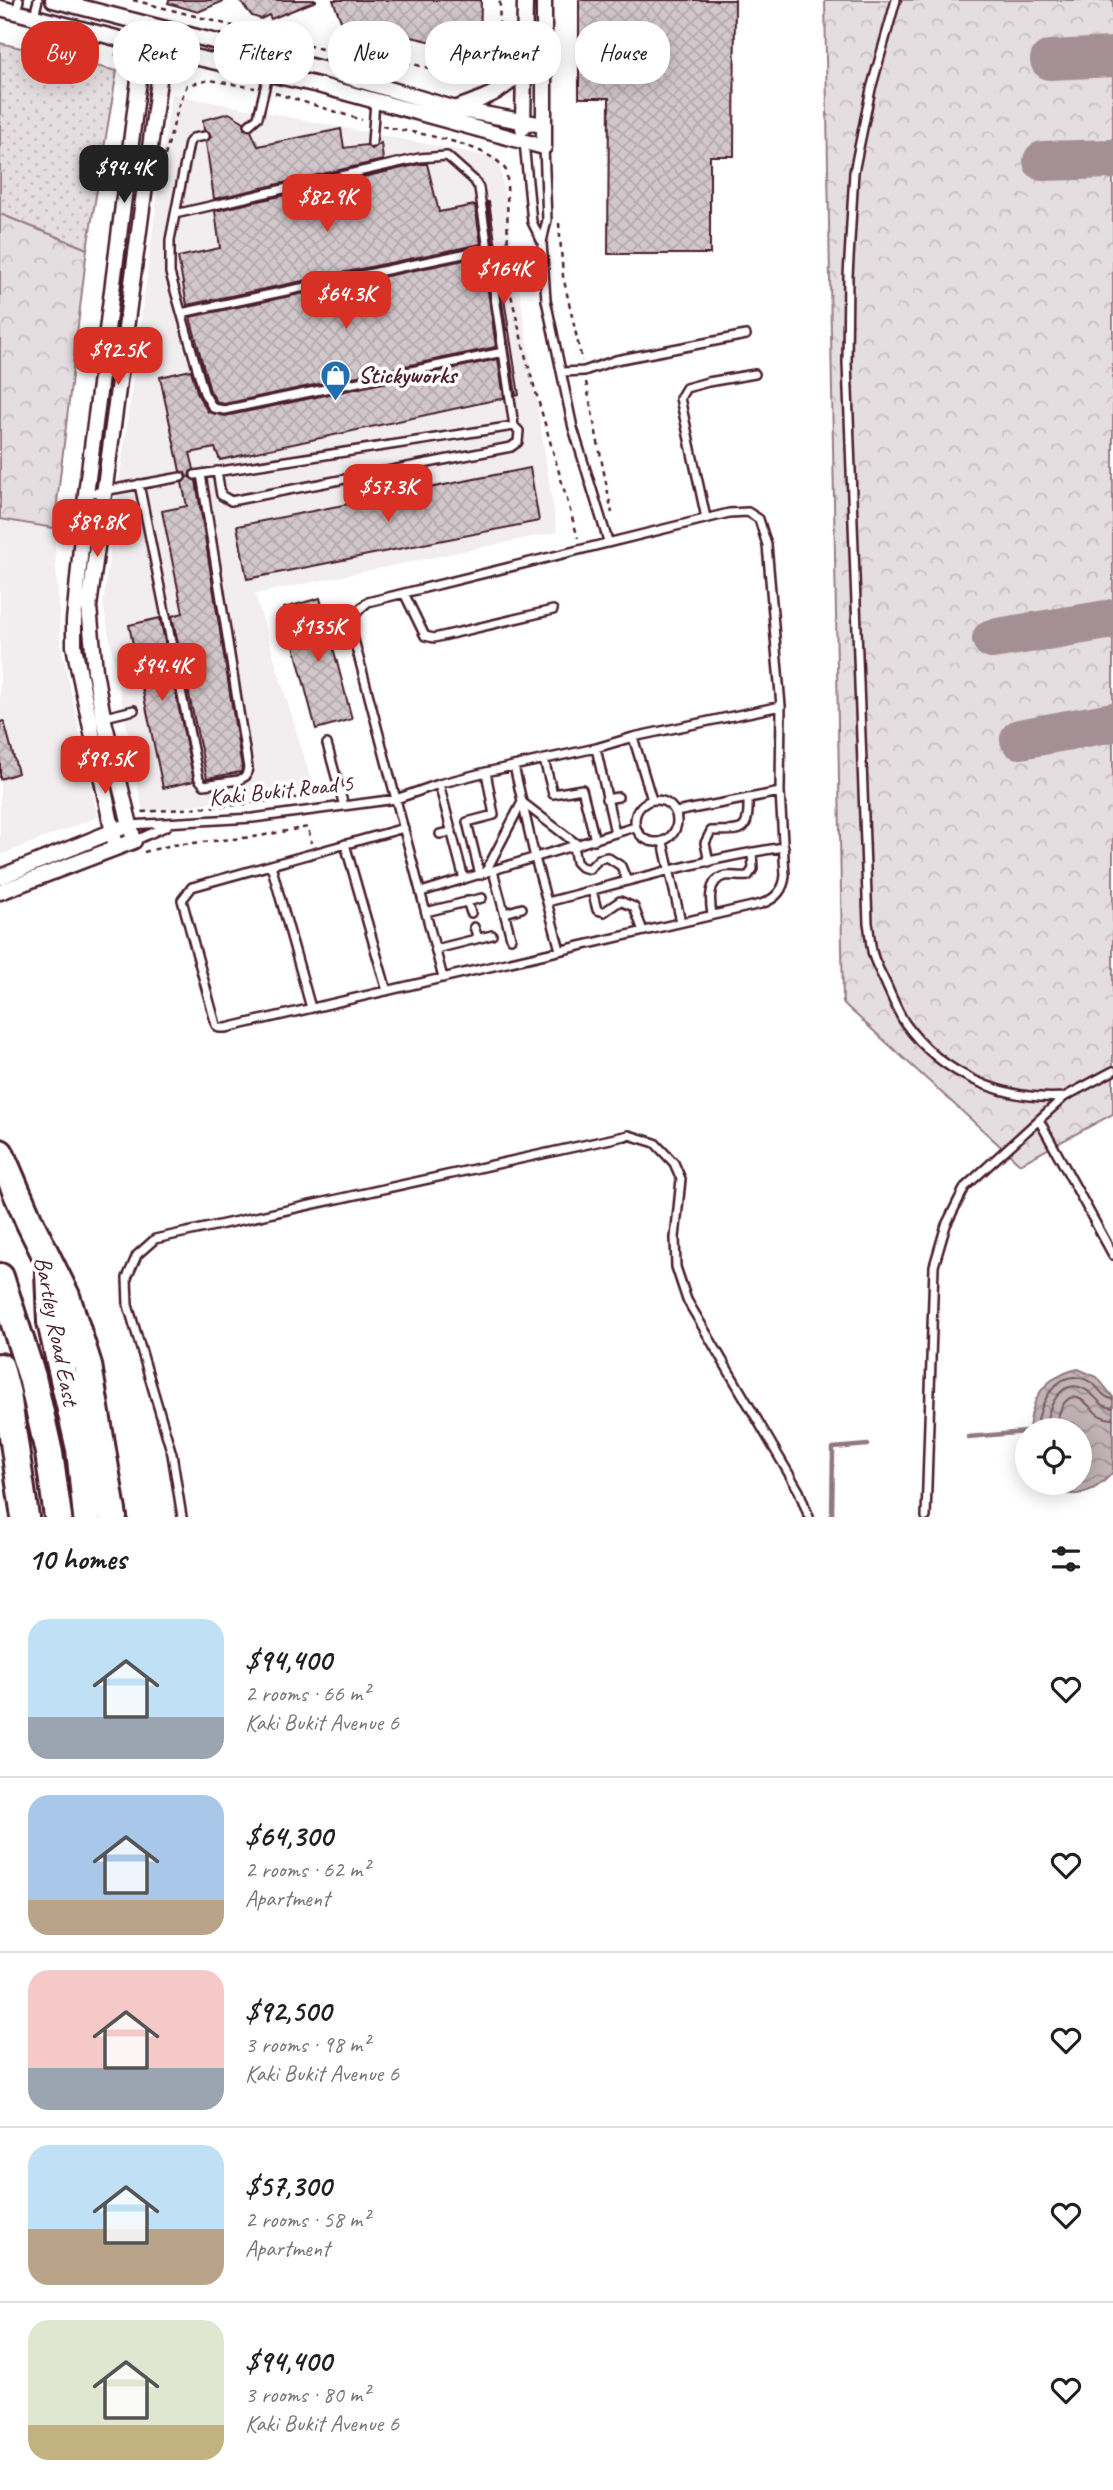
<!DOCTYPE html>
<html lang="en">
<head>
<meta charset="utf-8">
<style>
	body { margin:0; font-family:Caveat,sans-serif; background:#f2f2f2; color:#202124; height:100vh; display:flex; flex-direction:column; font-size:26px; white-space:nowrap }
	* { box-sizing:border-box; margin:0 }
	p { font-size:23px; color:#757577 }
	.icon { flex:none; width:38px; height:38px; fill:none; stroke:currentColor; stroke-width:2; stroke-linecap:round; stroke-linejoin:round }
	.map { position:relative; height:1517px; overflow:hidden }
	.details { display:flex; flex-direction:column; background:#fff; flex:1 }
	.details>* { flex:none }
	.hud { position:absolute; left:21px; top:21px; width:700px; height:63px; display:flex; gap:14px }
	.fabs { position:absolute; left:1015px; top:1418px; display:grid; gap:14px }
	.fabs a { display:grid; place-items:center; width:77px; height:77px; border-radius:50%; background:#fff; box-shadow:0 4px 18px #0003; font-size:35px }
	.price { position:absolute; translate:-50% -60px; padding:0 16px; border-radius:14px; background:#d93025; color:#fff; font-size:23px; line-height:46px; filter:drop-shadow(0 2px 4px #0008) }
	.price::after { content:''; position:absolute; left:50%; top:42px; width:21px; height:16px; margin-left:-10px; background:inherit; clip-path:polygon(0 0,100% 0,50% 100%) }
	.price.active { background:#222; color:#fff }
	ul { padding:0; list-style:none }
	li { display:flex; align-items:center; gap:21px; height:175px; padding:0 28px }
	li+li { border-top:2px solid #e0e0e0 }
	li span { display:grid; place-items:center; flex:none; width:196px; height:140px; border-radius:21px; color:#555 }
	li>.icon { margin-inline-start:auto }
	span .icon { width:84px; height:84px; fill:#fffc; stroke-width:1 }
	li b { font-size:30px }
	h2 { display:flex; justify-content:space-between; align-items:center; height:84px; padding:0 28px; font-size:30px }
	.pill { padding:0 24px; border-radius:28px; background:#fff; box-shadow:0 4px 18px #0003; font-size:24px; line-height:63px }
	.pill.active { background:#d93025; color:#fff }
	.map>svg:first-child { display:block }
</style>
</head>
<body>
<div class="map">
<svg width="1113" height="1517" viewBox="0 0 1113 1517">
	<defs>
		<pattern id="green-dots" width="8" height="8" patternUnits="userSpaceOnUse" patternTransform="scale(1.75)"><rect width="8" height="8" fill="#e5dee0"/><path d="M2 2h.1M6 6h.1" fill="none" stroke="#c6bec0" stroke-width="1.8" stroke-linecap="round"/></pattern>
		<pattern id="forest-crowns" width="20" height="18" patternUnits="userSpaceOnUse" patternTransform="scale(1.75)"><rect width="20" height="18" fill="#e5dee0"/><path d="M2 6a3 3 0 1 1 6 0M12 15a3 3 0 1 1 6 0" fill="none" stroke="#c6bec0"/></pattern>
		<pattern id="water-waves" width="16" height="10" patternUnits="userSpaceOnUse" patternTransform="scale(1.75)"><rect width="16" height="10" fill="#c1b3b6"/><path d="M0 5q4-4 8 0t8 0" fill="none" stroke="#9f9194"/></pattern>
		<pattern id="building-cross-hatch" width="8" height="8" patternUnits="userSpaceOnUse" patternTransform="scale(1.75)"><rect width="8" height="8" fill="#d2c7cb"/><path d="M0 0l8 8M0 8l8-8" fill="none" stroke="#b6aaae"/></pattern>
	</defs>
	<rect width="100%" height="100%" fill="#fff"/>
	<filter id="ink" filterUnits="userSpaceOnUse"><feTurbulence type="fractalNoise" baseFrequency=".0143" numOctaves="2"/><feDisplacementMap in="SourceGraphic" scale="14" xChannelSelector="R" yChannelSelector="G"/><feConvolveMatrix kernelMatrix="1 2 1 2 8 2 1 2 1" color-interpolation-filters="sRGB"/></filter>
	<g filter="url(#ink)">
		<path fill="#f2eeef" d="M171 94 499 158 557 532 255 594 314 790 283 791 143 813 103 604Z
			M0 519 54 528 61 646 98 817 0 855Z"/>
		<path fill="url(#green-dots)" stroke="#987e86" stroke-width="2" d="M0 43 117 71 87 249 0 214Z"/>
		<path fill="url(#forest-crowns)" stroke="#987e86" stroke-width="2" d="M825 0H1113V1114L1020 1164 843 1003Z
			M0 214 87 249 54 528 0 519Z"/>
		<path fill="url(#water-waves)" stroke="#91787e" stroke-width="2" d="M1078 1369 1097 1377 1113 1397V1472C1093 1495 1068 1503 1044 1482H1080V1430H1029C1032 1396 1044 1377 1078 1369Z"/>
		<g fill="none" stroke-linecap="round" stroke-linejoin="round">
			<path stroke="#7a5a63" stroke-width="2" d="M1036 1430C1039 1403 1059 1362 1092 1383 1100 1388 1102 1398 1113 1399
				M1045 1430C1047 1410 1060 1375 1086 1390 1097 1396 1099 1407 1113 1408
				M1055 1430C1057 1419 1063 1390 1080 1399 1094 1406 1093 1418 1113 1419"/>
			<path stroke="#91787e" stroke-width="4.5" d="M968 1437 1027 1432
				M832 1517 833 1448 868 1445"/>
			<path stroke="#a48f95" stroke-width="40" d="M1050 60 1113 57
				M1043 161 1113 159
				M992 639 1113 619
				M1020 739 1113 722"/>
		</g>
		<path fill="url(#building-cross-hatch)" stroke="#4a1f2b" stroke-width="2" d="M169 0H226L198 12 168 3Z
			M239 0H316V1L271 19 269 15 261 19 252 16Z
			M333 0H481L480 45 475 50H468L341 21Z
			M579 0H735L734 156H710V254H608L609 98H579Z
			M229 113 244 122V129L251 131 258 146 341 129 344 148 366 145 372 149 381 143 383 160 214 199 206 142 211 136 209 132 204 130 203 120Z
			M420 164H427L439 212 475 205 481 244 187 305 178 257 220 248 215 211Z
			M487 202H489L519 395 516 396Z
			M483 256 496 347 224 404 217 402 210 391 190 317Z
			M498 359 504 398 220 460 215 448 190 453 194 469 190 472 189 477 196 481 242 768 241 772 207 778 172 616 183 613 162 511 187 506 182 483 187 477 185 473 180 471 160 377 191 370 198 395 208 412 225 416Z
			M530 468 539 521 247 579 237 526Z
			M320 598 352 719 316 729 284 608Z
			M160 618 194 781 163 788 129 625Z
			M4 721 18 773 0 779V722Z"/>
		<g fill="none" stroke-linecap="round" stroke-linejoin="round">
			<defs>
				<path id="lane" d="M896 0 871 89 854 172 848 276 847 363 868 923C870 933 870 945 873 955 876 965 882 975 886 984 892 997 897 1011 905 1023 941 1074 1003 1101 1064 1097
					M16 12 19 0
					M34 16 38 0
					M249 125 258 117 268 75
					M205 136 193 138 189 143 170 240V273L204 393 213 408 224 410 503 352
					M524 142 532 222 542 242
					M372 143 375 101
					M544 147 547 220 542 242 546 300 573 428 608 541
					M175 214 419 158 447 156 474 180 479 188 514 426 519 431 518 442 511 447 231 501 221 495 217 471
					M181 313 487 249
					M562 372 584 371 616 360 746 335
					M195 475 514 426
					M139 484 199 779 204 785 239 780 246 776 248 768 201 474
					M87 494 181 477
					M706 518 680 398 686 388 708 382 755 374
					M404 593 425 636 434 638 553 610
					M101 718 134 710
					M633 737 652 800
					M327 744 344 806
					M596 748 615 833
					M544 760 553 794 582 789 595 840
					M514 766 535 858 560 950
					M439 784 464 879
					M606 799 618 797
					M635 821a21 21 0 1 1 42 0a21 21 0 1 1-42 0Z
					M522 802 578 845
					M676 812 780 792
					M129 825 253 818 396 799 439 784 486 772 596 748 633 737 781 706
					M404 828 192 887 182 900 216 1025 219 1028H226L761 904C776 899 784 890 785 875L780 792 781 706 767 545 759 519 748 512 729 513 368 602C357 611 350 617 352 632L443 978
					M440 834 452 832
					M134 841 167 826
					M663 842 681 922
					M345 844 387 991
					M573 846 576 862 581 867 589 869 599 859 607 857 621 866 627 881
					M709 862 705 843 711 831C743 830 749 835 748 798
					M271 865 311 1008
					M493 871 511 938
					M485 873 522 802
					M480 875 467 822 494 815 486 772
					M592 890 597 910 604 912 620 901 634 907 643 931
					M421 892 635 827
					M467 901 471 913
					M547 902C625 882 704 859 784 847
					M426 912 482 898
					M505 913 522 908
					M712 915C710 902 707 880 725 876 732 875 740 877 748 876L753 869 752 852
					M474 927 478 938
					M436 949 492 935
					M1039 1120 1113 1255
					M182 1517 172 1454 128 1305 127 1278 137 1255 155 1239 629 1135 655 1143 674 1163 681 1179 675 1238 676 1267 687 1300 799 1491 809 1517
					M926 1517 934 1266 946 1225 965 1187 1064 1097 1113 1071"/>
				<path id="street" d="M53 0 322 69 456 109 543 125
					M0 8 163 50 318 85 544 147V0
					M457 108C485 98 511 90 525 62
					M523 128 525 0
					M116 847 78 666 74 646V621L86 494 146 25
					M0 877 121 828
					M0 892 134 841 103 717 95 671 89 607 163 50 168 31"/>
				<path id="highway" d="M0 1153 29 1221 66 1296 88 1365 113 1517
					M49 1271 51 1322 80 1449 87 1517
					M0 1277 32 1377 49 1453 58 1517
					M0 1367 7 1394 25 1517"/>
			</defs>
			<use href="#lane" stroke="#4a1f2b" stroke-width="12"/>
			<use href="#street" stroke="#4a1f2b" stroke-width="19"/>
			<use href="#highway" stroke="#4a1f2b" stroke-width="32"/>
			<path stroke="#4a1f2b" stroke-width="2.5" stroke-dasharray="5 5" stroke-linecap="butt" d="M133 0 322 49 384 57 477 80H488
				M115 54 124 60 126 67
				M494 76 498 62 500 0
				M275 93 362 120
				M382 126C413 133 491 143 507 172L508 282 526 358 578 538
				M165 156 179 105 187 85 210 80 255 88
				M559 223 563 276 582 361
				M586 382 612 513
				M142 812 236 805 328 794 329 797
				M144 852 172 845 254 837 308 827 311 843"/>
			<use href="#lane" stroke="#fff" stroke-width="7"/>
			<use href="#street" stroke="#fff" stroke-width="14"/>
			<use href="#highway" stroke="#fff" stroke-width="26"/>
		</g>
	</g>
	<defs>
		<symbol id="shop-pin" viewBox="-11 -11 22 30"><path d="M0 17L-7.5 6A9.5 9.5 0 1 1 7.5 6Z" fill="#1f6fb2" stroke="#fff"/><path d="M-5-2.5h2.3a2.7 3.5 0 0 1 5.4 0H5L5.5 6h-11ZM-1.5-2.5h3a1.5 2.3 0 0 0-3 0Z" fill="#fff"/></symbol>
	</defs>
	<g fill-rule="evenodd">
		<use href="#shop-pin" x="318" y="358" width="35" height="47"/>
	</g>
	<g text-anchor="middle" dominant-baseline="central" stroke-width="7" stroke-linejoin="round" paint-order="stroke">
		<g font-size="24" font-weight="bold" fill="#4a1f2b" stroke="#fff" text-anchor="start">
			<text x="358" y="375">Stickyworks</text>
		</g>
		<g font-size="24" fill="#4a1f2b" stroke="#fff">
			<text transform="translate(281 790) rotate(-6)">Kaki Bukit Road 5</text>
			<text transform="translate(57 1331) rotate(79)">Bartley Road East</text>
		</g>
	</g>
</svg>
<div class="fabs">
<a><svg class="icon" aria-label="locate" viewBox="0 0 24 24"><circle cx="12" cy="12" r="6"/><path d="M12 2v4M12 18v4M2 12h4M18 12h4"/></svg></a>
</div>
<b class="price active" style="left:124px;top:205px">$94.4K</b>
<b class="price" style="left:327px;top:234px">$82.9K</b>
<b class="price" style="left:504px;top:306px">$164K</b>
<b class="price" style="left:346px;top:331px">$64.3K</b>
<b class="price" style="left:118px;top:387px">$92.5K</b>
<b class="price" style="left:388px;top:524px">$57.3K</b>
<b class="price" style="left:97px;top:559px">$89.8K</b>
<b class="price" style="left:318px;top:664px">$135K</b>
<b class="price" style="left:162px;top:703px">$94.4K</b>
<b class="price" style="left:105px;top:796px">$99.5K</b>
<div class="hud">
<a class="pill active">Buy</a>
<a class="pill">Rent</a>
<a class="pill">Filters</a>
<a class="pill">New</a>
<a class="pill">Apartment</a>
<a class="pill">House</a>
</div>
</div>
<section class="details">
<h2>10 homes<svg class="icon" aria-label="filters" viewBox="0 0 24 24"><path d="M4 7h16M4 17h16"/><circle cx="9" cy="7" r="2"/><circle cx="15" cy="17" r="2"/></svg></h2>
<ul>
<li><span style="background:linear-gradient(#bfe0f5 70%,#9aa5b1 0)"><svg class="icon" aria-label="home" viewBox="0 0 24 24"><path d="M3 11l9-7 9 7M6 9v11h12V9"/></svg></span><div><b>$94,400</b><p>2 rooms · 66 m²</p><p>Kaki Bukit Avenue 6</p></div><svg class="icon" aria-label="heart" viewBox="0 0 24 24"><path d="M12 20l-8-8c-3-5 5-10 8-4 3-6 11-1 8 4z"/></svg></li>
<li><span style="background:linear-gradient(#a9c7e8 75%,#b9a48a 0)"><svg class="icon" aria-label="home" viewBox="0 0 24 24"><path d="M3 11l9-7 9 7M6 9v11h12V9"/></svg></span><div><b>$64,300</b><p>2 rooms · 62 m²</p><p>Apartment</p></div><svg class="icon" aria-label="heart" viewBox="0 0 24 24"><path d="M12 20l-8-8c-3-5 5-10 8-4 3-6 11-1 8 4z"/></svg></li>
<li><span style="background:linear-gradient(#f6c9c9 70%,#9aa5b1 0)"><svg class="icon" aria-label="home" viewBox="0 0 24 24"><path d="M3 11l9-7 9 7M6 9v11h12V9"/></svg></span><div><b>$92,500</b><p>3 rooms · 98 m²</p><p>Kaki Bukit Avenue 6</p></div><svg class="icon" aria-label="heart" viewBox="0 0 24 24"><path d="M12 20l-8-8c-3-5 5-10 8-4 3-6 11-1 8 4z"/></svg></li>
<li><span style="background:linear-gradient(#bfe0f5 60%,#b9a48a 0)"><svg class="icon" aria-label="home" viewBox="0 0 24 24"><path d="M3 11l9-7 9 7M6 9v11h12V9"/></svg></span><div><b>$57,300</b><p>2 rooms · 58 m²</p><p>Apartment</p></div><svg class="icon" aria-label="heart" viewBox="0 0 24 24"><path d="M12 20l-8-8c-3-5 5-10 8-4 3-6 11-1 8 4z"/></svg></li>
<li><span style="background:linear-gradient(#dfe7d0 75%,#c2b280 0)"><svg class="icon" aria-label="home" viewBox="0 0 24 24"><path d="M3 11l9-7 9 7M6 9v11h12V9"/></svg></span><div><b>$94,400</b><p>3 rooms · 80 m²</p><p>Kaki Bukit Avenue 6</p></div><svg class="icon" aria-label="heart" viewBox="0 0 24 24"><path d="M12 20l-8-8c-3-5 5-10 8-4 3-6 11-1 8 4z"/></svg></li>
</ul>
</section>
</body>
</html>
